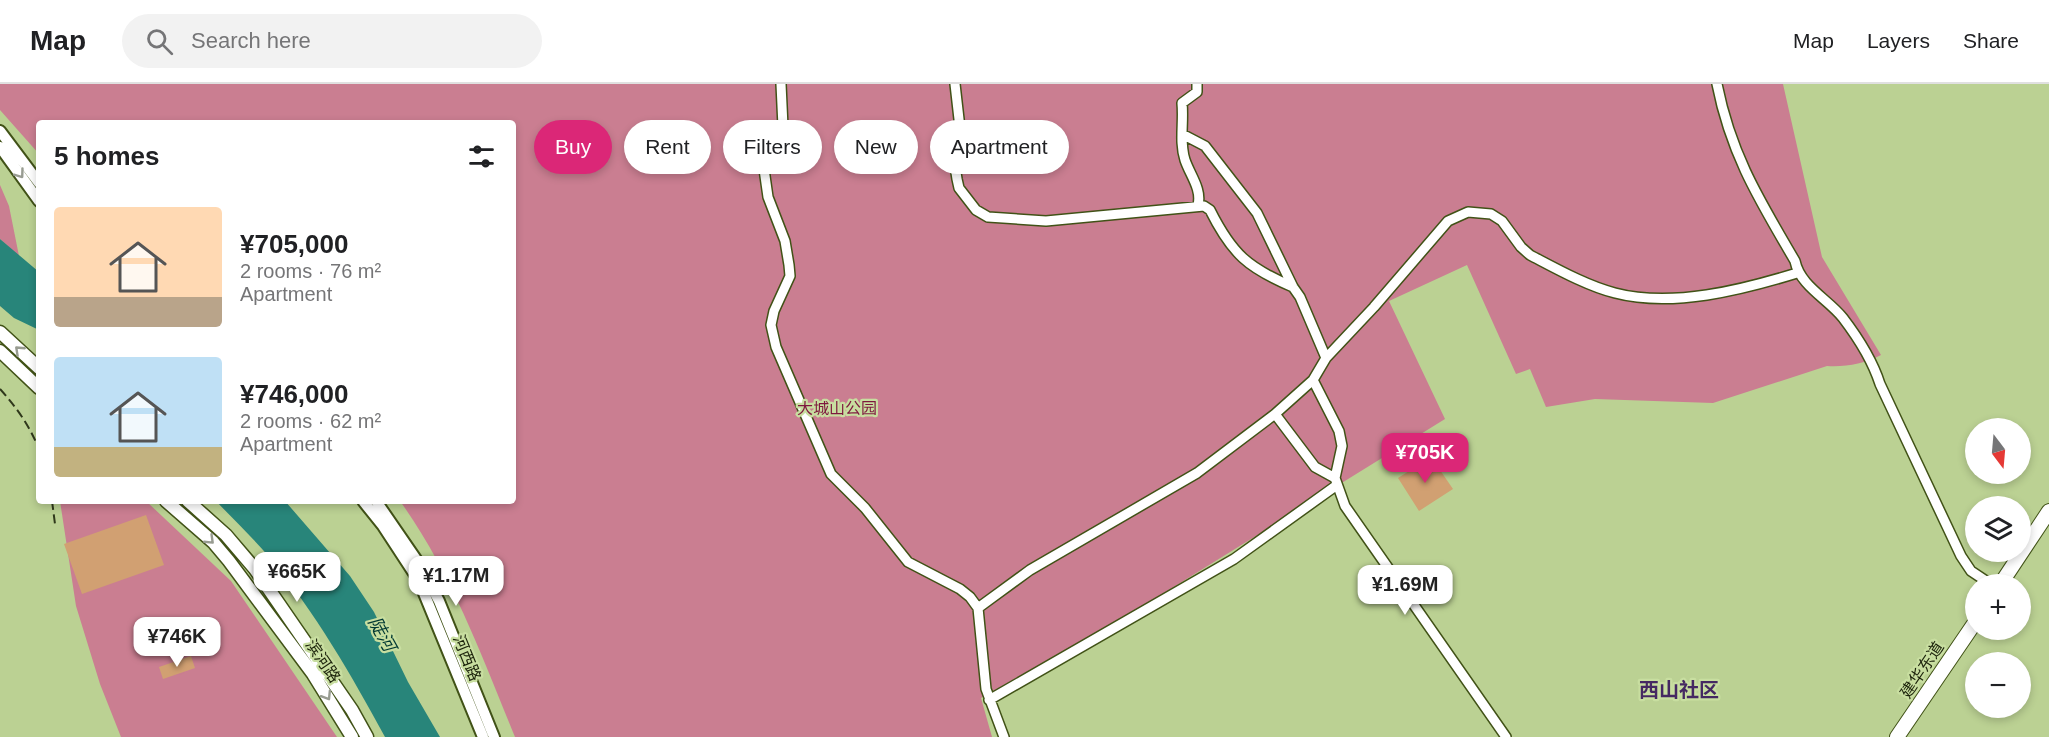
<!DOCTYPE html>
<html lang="en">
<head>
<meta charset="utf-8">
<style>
	body { margin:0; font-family:Arial,"Noto Sans SC",sans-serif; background:#f2f2f2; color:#202124; height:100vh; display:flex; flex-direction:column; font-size:22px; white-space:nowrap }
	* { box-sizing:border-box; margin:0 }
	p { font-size:20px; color:#757577 }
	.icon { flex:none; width:33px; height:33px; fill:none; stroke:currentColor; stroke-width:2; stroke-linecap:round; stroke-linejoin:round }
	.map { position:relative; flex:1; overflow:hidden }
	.panel { position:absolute; left:36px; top:36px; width:480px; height:384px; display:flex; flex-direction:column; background:#fff; border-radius:6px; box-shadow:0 3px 9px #0003 }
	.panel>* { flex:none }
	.guide { position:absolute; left:534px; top:36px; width:570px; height:54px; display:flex; gap:12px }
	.needle { width:39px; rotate:164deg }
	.tools { position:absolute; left:1965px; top:334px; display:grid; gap:12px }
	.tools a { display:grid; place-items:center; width:66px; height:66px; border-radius:50%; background:#fff; box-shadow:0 3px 9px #0003; font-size:30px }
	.price { position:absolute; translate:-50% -51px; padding:0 14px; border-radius:12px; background:#fff; color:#222; font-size:20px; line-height:39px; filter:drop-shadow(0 2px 3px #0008) }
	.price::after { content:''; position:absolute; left:50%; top:36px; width:18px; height:14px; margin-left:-9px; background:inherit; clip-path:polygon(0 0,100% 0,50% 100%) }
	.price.selected { background:#db2777; color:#fff }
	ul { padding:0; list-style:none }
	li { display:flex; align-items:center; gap:18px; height:150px; padding:0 18px }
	li span { display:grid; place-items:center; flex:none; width:168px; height:120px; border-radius:6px; color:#555 }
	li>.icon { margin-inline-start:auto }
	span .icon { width:72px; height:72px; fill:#fffc; stroke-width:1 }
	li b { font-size:26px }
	h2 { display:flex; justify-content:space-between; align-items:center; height:72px; padding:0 18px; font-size:26px }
	.pill { padding:0 21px; border-radius:27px; background:#fff; box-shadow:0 3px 9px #0003; font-size:21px; line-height:54px }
	.pill.selected { background:#db2777; color:#fff }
	header { display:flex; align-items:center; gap:36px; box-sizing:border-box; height:84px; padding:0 30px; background:#fff; border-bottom:2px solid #e0e0e0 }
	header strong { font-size:28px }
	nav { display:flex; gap:33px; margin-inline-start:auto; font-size:21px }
	.search { width:420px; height:54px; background:#f2f2f2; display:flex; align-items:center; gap:15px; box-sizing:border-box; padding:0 21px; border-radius:33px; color:#757577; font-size:22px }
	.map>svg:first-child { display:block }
</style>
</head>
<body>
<header>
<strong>Map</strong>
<div class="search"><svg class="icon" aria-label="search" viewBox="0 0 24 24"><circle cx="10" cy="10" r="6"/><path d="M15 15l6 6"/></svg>Search here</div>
<nav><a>Map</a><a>Layers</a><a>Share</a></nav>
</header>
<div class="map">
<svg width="2049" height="653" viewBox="0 0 2049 653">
	<rect width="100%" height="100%" fill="#bbd193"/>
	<path fill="#ca7e91" d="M0 0H1783L1822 173 1881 271C1864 280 1846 283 1827 282L1713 319 1595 315 1546 323 1530 285 1516 290 1467 181 1389 217 1445 335 1143 522 981 614 992 653H515C482 572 451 488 400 417H513V39H39V70L0 26Z
		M0 101 9 122 19 172 0 155Z
		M60 417H146L231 497 337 653H121L100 600 76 522Z"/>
	<path fill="#28857a" d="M0 155 39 188V246L14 234 0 222Z
		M216 417H285L350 492 374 528 408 598 440 653H385C352 592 315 528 270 474 253 454 234 436 216 417Z"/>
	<path fill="#d1a072" d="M1431 373 1453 405 1419 427 1398 394Z
		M146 431 164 481 82 510 64 460Z
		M191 572 195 584 163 595 159 583Z"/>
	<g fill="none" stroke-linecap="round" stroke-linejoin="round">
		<defs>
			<path id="minor" d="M781 0 783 43 764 85 768 113 785 157 789 181 790 192 774 227 771 241 776 263 831 390 865 424 908 478 960 505 970 513 978 524 1030 486 1197 389 1275 330 1313 296 1326 274 1374 223 1448 137 1468 128 1491 130 1502 137 1521 163 1530 171C1555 184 1587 202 1615 209 1672 224 1742 206 1797 189
				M955 0 960 44 955 82 957 95 959 104 976 126 988 133 1046 137 1204 122 1210 126C1232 170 1248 184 1293 203
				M1197 0V8L1182 19C1184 38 1179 58 1185 76 1190 91 1202 105 1198 121
				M1717 0C1731 71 1760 117 1795 177 1800 202 1828 215 1843 234 1859 255 1872 275 1880 300L1961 472 1971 487 1992 501
				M1182 50 1205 62 1257 129 1293 203 1300 213 1326 274
				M1313 296 1339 347 1342 362 1335 394 1345 422 1506 653
				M1275 330 1315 383 1335 394
				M978 524 986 605 1004 653
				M989 616 1234 475 1337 401"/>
			<path id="tertiary" d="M0 47 39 99
				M0 63 39 117
				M363 417 383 442 419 497 483 653
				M376 417 420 481 439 517 494 653"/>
			<path id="secondary" d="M0 248 39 284
				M0 267 39 304
				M166 417 213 458 229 477 313 590 352 653
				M188 417 226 451 255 485 352 626 367 653"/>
			<path id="primary" d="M2000 501 2049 427
				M1897 653 1976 537"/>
		</defs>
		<use href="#minor" stroke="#415217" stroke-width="12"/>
		<use href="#tertiary" stroke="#415217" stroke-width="14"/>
		<use href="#secondary" stroke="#415217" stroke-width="15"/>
		<use href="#primary" stroke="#415217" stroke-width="16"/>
		<use href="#minor" stroke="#fff" stroke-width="9"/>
		<use href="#tertiary" stroke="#fff" stroke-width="10"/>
		<use href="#secondary" stroke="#fff" stroke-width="12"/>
		<use href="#primary" stroke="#fff" stroke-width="14"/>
		<path stroke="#2f381b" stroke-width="2" stroke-dasharray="9 4.5" stroke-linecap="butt" d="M0 305C17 324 29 341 39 365
			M52 417 55 440"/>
	</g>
	<defs><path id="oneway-chevron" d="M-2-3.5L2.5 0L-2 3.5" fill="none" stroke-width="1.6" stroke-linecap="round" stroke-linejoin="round" transform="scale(1.5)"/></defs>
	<g stroke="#989c91">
		<use href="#oneway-chevron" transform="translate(20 90) rotate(54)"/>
		<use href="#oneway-chevron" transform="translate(19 266) rotate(-137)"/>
		<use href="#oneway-chevron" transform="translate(210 456) rotate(44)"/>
		<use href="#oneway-chevron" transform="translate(327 612) rotate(58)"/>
	</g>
	<g text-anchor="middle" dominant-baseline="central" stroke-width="4.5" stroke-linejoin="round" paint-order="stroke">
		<g font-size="16" fill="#7e183e" stroke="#c8dea0">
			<text x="837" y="324">大城山公园</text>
		</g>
		<g font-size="16" fill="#1b220a" stroke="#c8dea0">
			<text transform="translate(467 574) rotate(68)">河西路</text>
			<text transform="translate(323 577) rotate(56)">滨河路</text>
			<text transform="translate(1922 586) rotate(-56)">建华东道</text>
		</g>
		<g font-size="18" font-style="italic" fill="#003832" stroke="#c8dea0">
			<text transform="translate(382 550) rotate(61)">陡河</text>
		</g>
		<g font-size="20" font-weight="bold" fill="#452962" stroke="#c8dea0">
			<text x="1679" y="606">西山社区</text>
		</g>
	</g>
</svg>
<div class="tools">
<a><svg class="needle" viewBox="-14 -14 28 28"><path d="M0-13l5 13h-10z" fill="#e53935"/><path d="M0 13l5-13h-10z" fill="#757577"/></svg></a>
<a><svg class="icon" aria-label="layers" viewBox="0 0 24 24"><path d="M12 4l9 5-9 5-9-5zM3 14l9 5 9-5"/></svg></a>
<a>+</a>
<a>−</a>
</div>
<b class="price selected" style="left:1425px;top:400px">¥705K</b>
<b class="price" style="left:297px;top:519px">¥665K</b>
<b class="price" style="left:456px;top:523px">¥1.17M</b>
<b class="price" style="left:1405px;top:532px">¥1.69M</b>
<b class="price" style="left:177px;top:584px">¥746K</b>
<div class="guide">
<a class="pill selected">Buy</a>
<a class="pill">Rent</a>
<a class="pill">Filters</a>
<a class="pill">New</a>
<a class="pill">Apartment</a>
</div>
<section class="panel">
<h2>5 homes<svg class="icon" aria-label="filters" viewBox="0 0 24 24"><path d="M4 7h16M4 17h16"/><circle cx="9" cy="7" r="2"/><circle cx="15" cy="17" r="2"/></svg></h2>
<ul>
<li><span style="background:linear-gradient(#ffd9b3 75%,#b9a48a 0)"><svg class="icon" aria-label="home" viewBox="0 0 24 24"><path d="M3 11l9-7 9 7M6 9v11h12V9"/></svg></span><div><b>¥705,000</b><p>2 rooms · 76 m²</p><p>Apartment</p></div></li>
<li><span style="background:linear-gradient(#bfe0f5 75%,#c2b280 0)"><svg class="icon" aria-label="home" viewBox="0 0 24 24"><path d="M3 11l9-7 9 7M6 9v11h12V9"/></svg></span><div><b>¥746,000</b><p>2 rooms · 62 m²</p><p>Apartment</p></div></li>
</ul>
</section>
</div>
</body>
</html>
